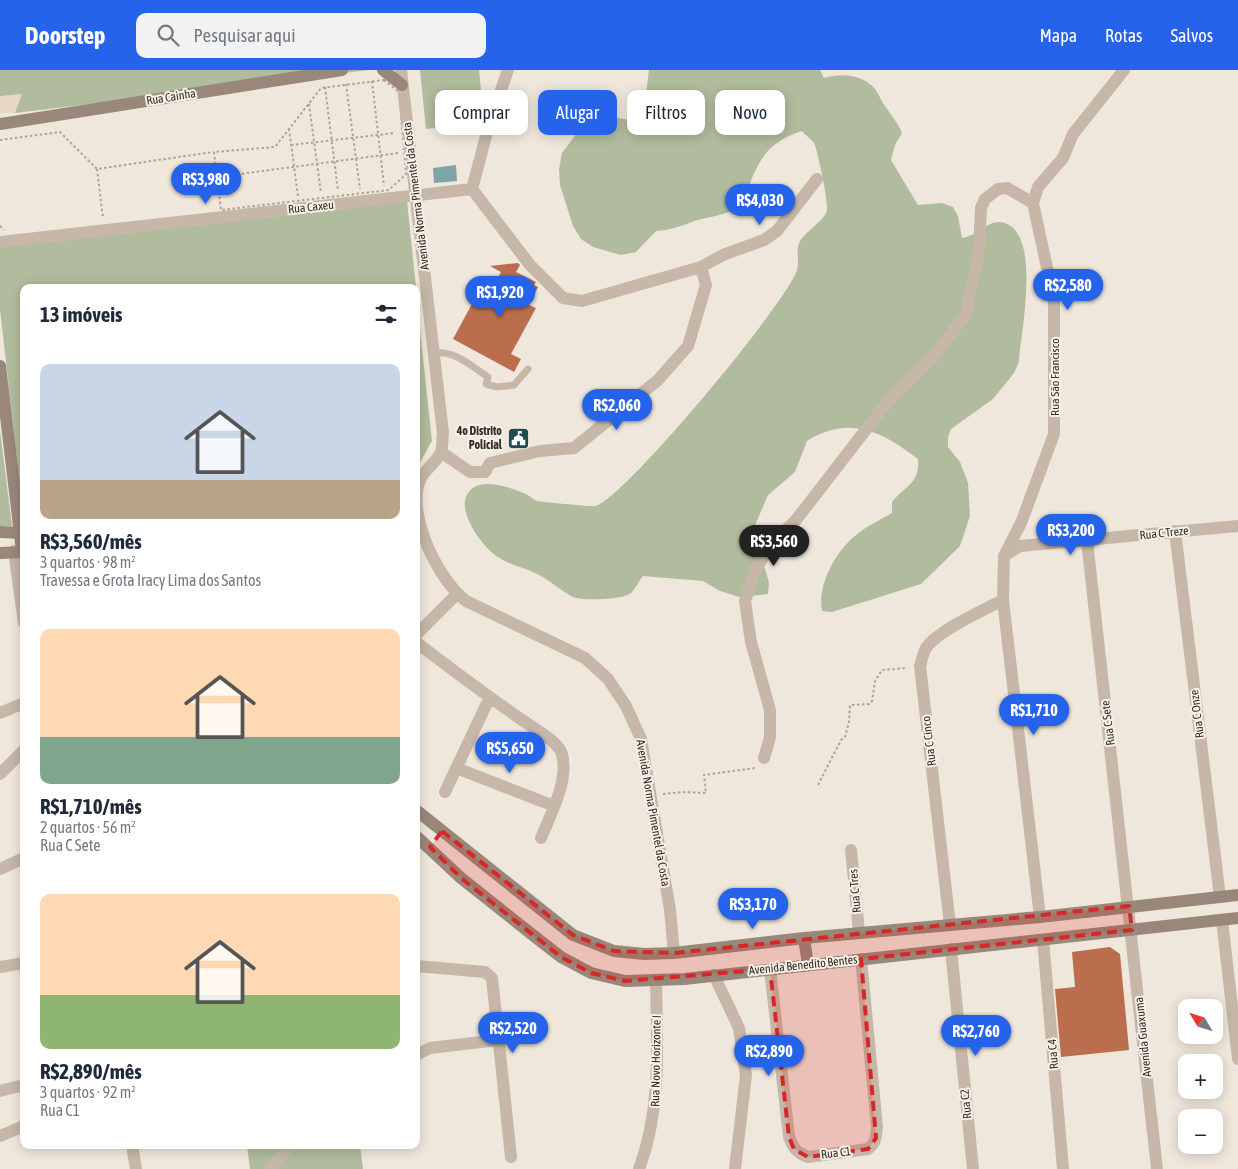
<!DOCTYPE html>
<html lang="pt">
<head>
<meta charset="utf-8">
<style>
	body { margin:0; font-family:"Asap Condensed",sans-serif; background:#f2f2f3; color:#1f2937; height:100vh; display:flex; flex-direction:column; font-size:19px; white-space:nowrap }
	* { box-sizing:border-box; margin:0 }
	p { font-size:16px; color:#747a83 }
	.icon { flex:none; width:28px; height:28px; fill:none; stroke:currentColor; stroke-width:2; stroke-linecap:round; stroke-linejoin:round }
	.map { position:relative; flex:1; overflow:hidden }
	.details { position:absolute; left:20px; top:214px; width:400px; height:865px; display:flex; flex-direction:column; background:#fff; border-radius:10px; box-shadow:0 2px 12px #0003 }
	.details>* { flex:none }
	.top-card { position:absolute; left:435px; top:20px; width:475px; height:45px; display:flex; gap:10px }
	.needle { width:32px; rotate:308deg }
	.buttons { position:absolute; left:1178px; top:929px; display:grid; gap:10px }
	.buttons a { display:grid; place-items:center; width:45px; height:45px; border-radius:10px; background:#fff; box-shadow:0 2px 12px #0003; font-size:25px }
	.price { position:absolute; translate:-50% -42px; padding:0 11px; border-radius:18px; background:#2563eb; color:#fff; font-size:16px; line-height:32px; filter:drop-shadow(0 1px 2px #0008) }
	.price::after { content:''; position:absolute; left:50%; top:30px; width:15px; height:11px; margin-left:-8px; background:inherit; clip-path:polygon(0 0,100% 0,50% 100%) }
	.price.selected { background:#222; color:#fff }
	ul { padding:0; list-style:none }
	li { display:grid; align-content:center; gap:10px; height:265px; padding:0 20px }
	li span { display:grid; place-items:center; height:155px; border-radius:10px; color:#555 }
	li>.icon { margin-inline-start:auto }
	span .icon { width:90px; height:90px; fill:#fffc; stroke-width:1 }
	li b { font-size:21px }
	h2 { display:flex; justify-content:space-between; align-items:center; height:60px; padding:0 20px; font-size:21px }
	.pill { padding:0 18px; border-radius:10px; background:#fff; box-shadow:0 2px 12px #0003; font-size:18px; line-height:45px }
	.pill.selected { background:#2563eb; color:#fff }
	header { display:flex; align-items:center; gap:30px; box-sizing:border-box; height:70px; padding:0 25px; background:#2563eb; color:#fff }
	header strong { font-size:24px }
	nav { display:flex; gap:28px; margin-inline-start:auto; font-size:18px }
	.search { width:350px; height:45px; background:#f2f2f3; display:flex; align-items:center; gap:12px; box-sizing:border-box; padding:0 18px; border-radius:10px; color:#747a83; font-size:19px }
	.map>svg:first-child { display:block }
</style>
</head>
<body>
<header>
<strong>Doorstep</strong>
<div class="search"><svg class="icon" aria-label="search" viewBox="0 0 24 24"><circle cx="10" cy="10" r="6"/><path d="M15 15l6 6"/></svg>Pesquisar aqui</div>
<nav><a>Mapa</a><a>Rotas</a><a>Salvos</a></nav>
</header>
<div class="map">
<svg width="1238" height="1099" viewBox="0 0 1238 1099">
	<rect width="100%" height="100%" fill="#efe7db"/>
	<path fill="#b0bc9d" d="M0 0H369L15 43H0Z
		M420 0H479L484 53 426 59Z
		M649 0H820L824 8C842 3 862 4 875 19 879 24 881 31 885 36 891 45 898 53 902 63L895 75 891 90 918 135 942 133 953 137 958 146 962 168C978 166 987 151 1000 152 1044 157 1020 265 1019 292L1014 303 993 329 951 359 948 367V377L960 392 968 413 970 446 960 476 921 514 832 542 822 541C817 516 835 482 855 466 865 457 880 450 892 443V432C905 416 920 414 918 389 883 362 849 344 807 371L795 402 768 425 753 460 769 512 768 524 739 527 720 521 703 511 643 506C639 511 635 519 631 523 623 530 582 531 573 527 561 521 552 512 541 506 527 498 511 496 498 487 483 478 459 444 466 427 475 404 509 417 526 424 530 426 532 429 537 431 544 432 591 437 596 436 626 426 786 234 797 200 800 191 795 181 800 171 806 161 826 149 827 140 828 130 818 82 814 73 811 69 805 65 802 61 758 75 757 100 740 137 726 145 713 146 698 150 683 155 672 160 656 161L636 182 621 185 593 177 581 169 573 156 560 115 559 99 562 83 580 59 593 51 607 46 636 51 644 39Z
		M407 131 416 217 24 218V451L0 239V176Z
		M416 223 432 371 419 394 416 392Z
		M0 360 12 456H0Z
		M247 1075H360L363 1099H250Z"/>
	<path fill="#e6d8c4" d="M22 24 15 43H0V26Z"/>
	<path fill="#7da5a9" d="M456 95 457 111 434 113 433 98Z"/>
	<path fill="#ba6e4e" d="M518 193 520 195 516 202 536 212 534 215 538 217 529 235 536 238 511 284 521 289 514 302 453 269 473 232 482 237 501 202 490 196Z
		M1110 877 1120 884 1129 980 1061 987 1055 919 1075 917 1072 882Z"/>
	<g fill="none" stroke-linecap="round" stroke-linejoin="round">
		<path stroke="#b1a193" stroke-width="2" stroke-dasharray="2.5 2.5" stroke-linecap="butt" d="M384 10 399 22 406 104 389 120 221 140 214 82 275 77 321 18Z
			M372 11 384 116
			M346 14 360 119
			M325 17 338 121
			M309 34 321 123
			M289 59 298 126
			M0 70 60 62 97 99 213 82
			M291 75 395 63
			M97 99 103 148
			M217 107 398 83
			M0 156 4 160
			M818 715 841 670 845 667 849 652 850 635 869 634 872 631 875 611 882 600 907 598
			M663 724 682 722 706 723 704 705 755 698"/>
		<path stroke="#c6b7a8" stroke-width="7" d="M434 283C455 280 471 296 488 307L486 314 497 317 514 315 528 299"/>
		<path stroke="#c6b7a8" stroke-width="12" d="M401 0 443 363C442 369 443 377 441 382 436 393 424 400 420 410 406 444 438 510 466 531L585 588 608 609 626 636 641 669 670 840 674 883
			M472 119 530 195 563 228 582 231 701 197 723 185 764 170 777 161 817 109
			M472 119 490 51 508 0
			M0 172 472 119
			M441 382 470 402H485L490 393 540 381 574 378 658 310 688 276 706 215 701 197
			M1175 461 1220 827
			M1087 471 1157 1099
			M14 481 24 553
			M1004 486 1020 476 1238 456
			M416 565 457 524
			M416 572C455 602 494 631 534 658 543 664 559 674 562 684 569 711 551 743 541 768
			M0 643 24 633
			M764 688 770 667V640L751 572 745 531 755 501 770 476 796 450 888 331 934 286 966 244 979 181 981 138 985 129 998 119 1007 118 1033 133
			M456 698 554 736
			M0 704 24 680
			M445 722 489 629
			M851 780 859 862
			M0 799 24 788
			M1040 847 1003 530 1004 486 1021 453 1054 364V230L1033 133 1038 117 1063 88 1073 64 1124 0
			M1222 850 1238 989
			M950 855 920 596C922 590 923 583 926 578 937 561 984 540 1003 530
			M1043 870 1063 1099
			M951 879 973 1099
			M416 896 485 902 492 908 511 1087
			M0 897 24 893
			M770 899 789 1067C793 1078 797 1083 808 1087L868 1079C876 1073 876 1067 877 1057L861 889
			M714 905 739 958 746 1005 735 1099
			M416 985 430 978 498 970
			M0 1021 24 1015
			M0 1066 24 1056
			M132 1075 136 1099
			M270 1099 291 1075
			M639 1099C662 1038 657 974 656 910"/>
		<path stroke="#99877a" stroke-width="12" d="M383 0 402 15
			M0 54 342 0
			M0 296 22 481
			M0 462 24 463
			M0 483 24 482
			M416 740 573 865 614 881 644 884 674 883 804 868 1040 847 1238 825
			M416 766 461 808 534 866 561 887 591 903 625 911 684 909 1238 848
			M804 868 808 895"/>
	</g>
	<path fill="#d62828" fill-opacity="0.2" stroke="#d62828" stroke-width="4" stroke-dasharray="10 6" stroke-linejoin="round" d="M442 761 573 865 614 881 674 883 1129 836 1132 860 861 889 876 1068 868 1079 808 1087 794 1079 789 1067 770 899 625 911 591 903 561 887 461 808 430 777Z"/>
	<defs>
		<symbol id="civic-square" viewBox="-11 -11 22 22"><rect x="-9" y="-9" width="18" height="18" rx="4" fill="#214b51" stroke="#f7f1e7"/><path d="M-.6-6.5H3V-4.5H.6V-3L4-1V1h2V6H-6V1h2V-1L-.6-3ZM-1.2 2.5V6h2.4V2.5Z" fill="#fff"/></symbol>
	</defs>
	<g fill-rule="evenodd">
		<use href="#civic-square" x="506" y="356" width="25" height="25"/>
	</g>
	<g text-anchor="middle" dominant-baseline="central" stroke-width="4" stroke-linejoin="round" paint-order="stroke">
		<g font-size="12" fill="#332c28" stroke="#f7f1e7">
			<text transform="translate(171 27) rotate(-9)">Rua Cainha</text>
			<text transform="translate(416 126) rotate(-97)">Avenida Norma Pimentel da Costa</text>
			<text transform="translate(311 137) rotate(-6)">Rua Caxeu</text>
			<text transform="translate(1055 307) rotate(-90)">Rua São Francisco</text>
			<text transform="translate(1164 463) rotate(-6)">Rua C Treze</text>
			<text transform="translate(1197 644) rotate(-97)">Rua C Onze</text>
			<text transform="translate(1108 653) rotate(-97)">Rua C Sete</text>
			<text transform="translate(929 671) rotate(-97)">Rua C Cinco</text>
			<text transform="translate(653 743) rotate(80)">Avenida Norma Pimentel da Costa</text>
			<text transform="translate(855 821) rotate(-95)">Rua C Tres</text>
			<text transform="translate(803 895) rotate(-6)">Avenida Benedito Bentes</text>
			<text transform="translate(1143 967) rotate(-96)">Avenida Guaxuma</text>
			<text transform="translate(1053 984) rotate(-95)">Rua C4</text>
			<text transform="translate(656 991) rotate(-89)">Rua Novo Horizonte I</text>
			<text transform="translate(966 1034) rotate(-96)">Rua C2</text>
			<text transform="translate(836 1083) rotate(-7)">Rua C1</text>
		</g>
		<g font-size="12" font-weight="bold" fill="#332c28" stroke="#f7f1e7" text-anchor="end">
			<text x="502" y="361">4o Distrito<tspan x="502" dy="14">Policial</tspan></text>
		</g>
	</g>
</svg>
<div class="buttons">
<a><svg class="needle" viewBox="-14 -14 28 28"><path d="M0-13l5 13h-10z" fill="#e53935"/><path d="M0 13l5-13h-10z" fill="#747a83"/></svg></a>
<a>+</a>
<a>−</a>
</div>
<b class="price" style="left:206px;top:135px">R$3,980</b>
<b class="price" style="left:760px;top:156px">R$4,030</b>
<b class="price" style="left:1068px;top:241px">R$2,580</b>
<b class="price" style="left:500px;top:248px">R$1,920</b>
<b class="price" style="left:617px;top:361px">R$2,060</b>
<b class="price" style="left:1071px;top:486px">R$3,200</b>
<b class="price selected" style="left:774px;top:497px">R$3,560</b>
<b class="price" style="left:1034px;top:666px">R$1,710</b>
<b class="price" style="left:510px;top:704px">R$5,650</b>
<b class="price" style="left:753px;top:860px">R$3,170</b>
<b class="price" style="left:513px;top:984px">R$2,520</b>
<b class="price" style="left:976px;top:987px">R$2,760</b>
<b class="price" style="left:769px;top:1007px">R$2,890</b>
<div class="top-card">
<a class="pill">Comprar</a>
<a class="pill selected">Alugar</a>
<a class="pill">Filtros</a>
<a class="pill">Novo</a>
</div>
<section class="details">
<h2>13 imóveis<svg class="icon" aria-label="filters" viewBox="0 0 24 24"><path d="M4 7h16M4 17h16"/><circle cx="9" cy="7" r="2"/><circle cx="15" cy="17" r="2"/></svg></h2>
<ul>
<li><span style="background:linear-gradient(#c9d6e8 75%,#b9a48a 0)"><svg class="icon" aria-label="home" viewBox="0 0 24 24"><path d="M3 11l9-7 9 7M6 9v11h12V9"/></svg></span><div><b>R$3,560/mês</b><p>3 quartos · 98 m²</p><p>Travessa e Grota Iracy Lima dos Santos</p></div></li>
<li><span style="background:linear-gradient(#ffd9b3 70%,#7fa58c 0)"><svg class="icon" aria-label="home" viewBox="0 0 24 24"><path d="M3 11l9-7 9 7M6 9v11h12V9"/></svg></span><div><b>R$1,710/mês</b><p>2 quartos · 56 m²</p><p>Rua C Sete</p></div></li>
<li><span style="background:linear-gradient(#ffd9b3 65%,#8fb573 0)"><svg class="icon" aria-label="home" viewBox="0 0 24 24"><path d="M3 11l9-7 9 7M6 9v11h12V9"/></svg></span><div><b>R$2,890/mês</b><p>3 quartos · 92 m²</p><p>Rua C1</p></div></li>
</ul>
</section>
</div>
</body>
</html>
